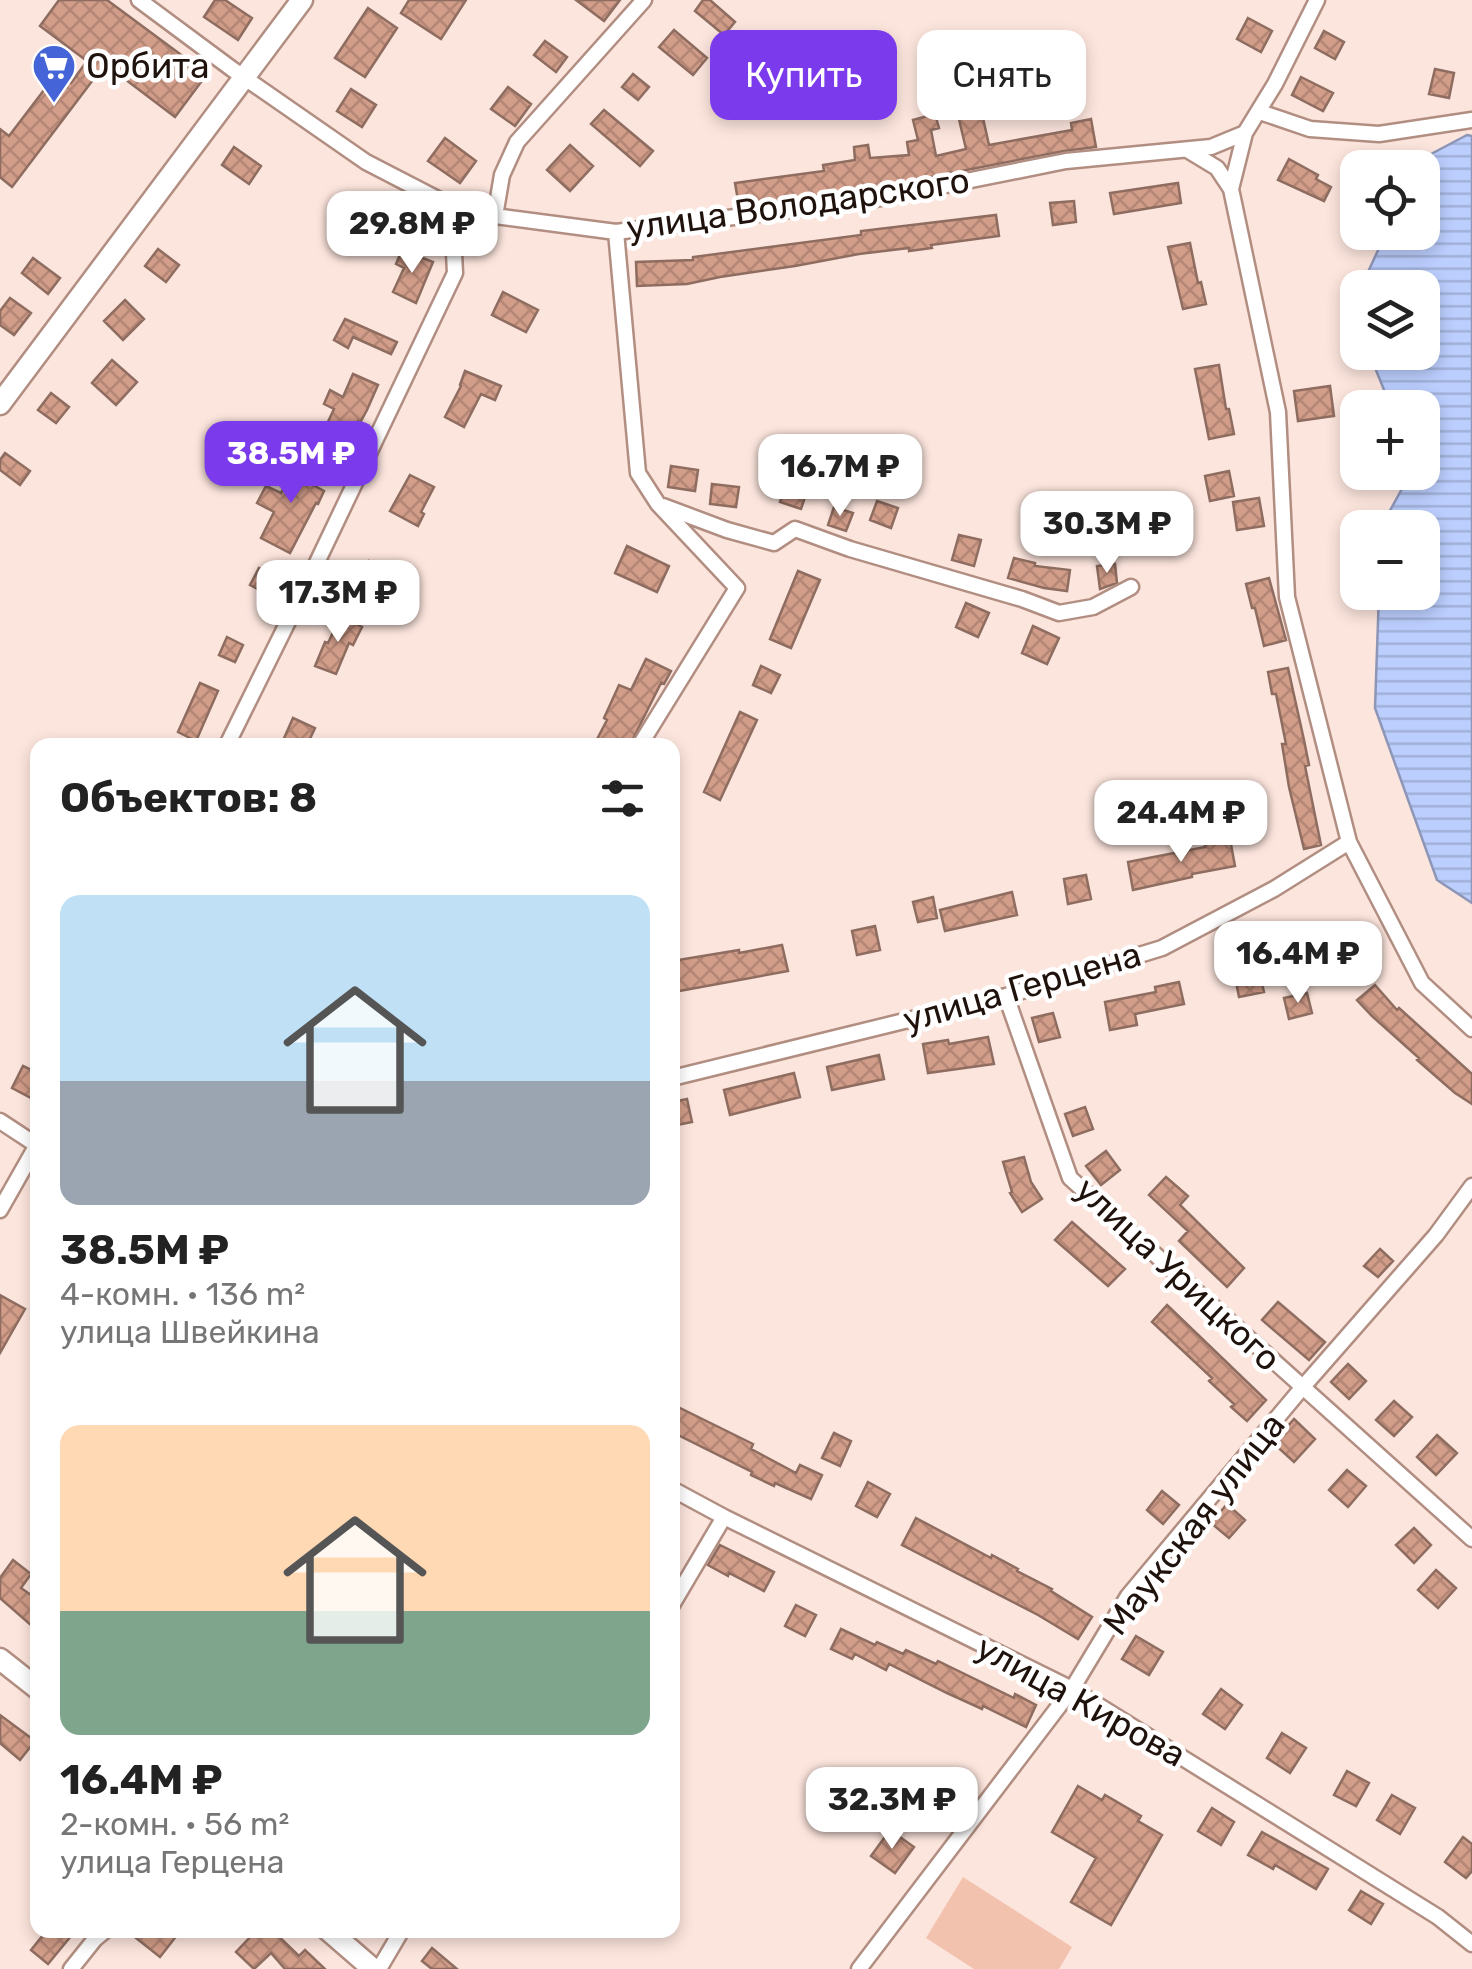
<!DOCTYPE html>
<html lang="ru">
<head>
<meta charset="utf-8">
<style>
	body { margin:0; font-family:Rubik,sans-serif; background:#f2f2f2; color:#222; height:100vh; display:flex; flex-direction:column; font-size:38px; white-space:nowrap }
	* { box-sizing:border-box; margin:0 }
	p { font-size:32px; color:#767676 }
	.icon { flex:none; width:55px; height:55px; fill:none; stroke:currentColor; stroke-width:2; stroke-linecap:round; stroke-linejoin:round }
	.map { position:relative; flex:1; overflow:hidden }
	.panel { position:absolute; left:30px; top:738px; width:650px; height:1200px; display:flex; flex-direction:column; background:#fff; border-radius:20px; box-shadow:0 5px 15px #0003 }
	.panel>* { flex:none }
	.guide { position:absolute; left:710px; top:30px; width:610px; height:90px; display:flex; gap:20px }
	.fabs { position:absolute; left:1340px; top:150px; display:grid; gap:20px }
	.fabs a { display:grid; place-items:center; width:100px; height:100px; border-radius:20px; background:#fff; box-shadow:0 5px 15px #0003; font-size:50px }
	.price { position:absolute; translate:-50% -85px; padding:0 22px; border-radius:20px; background:#fff; color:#222; font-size:32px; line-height:65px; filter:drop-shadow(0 2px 5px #0008) }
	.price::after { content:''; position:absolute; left:50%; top:60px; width:30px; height:22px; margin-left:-15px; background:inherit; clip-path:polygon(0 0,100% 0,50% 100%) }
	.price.on { background:#7c3aed; color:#fff }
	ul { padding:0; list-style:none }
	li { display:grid; align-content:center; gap:20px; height:530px; padding:0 30px }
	li span { display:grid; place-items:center; height:310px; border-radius:20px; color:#555 }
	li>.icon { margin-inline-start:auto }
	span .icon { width:180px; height:180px; fill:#fffc; stroke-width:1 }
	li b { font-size:42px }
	h2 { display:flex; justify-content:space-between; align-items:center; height:120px; padding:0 30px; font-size:42px }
	.tag { padding:0 35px; border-radius:20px; background:#fff; box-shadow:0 5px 15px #0003; font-size:35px; line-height:90px }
	.tag.on { background:#7c3aed; color:#fff }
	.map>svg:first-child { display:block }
</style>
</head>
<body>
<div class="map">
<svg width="1472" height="1969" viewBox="0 0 1472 1969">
	<defs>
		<pattern id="water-rules" width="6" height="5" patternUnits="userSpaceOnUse" patternTransform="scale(2.5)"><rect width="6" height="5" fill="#bccefe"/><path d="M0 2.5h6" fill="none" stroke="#a1b0d8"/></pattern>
		<pattern id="building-cross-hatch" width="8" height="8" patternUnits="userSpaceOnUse" patternTransform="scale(2.5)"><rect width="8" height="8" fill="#d29d89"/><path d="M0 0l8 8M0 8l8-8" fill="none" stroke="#b48675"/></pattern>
	</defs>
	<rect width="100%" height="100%" fill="#fce5dd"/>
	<path fill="#f3c2af" d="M963 1877 1072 1947 1059 1969H974L926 1938Z"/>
	<path fill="url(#water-rules)" stroke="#8d96b6" stroke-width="2.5" d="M1467 135 1472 136V903L1437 880 1375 708 1379 593 1422 592V528L1381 527 1404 485 1402 473 1422 472V408L1391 407 1369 353 1422 352V288L1361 287 1380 246 1383 233 1422 232V168L1413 167 1418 161Z"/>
	<path fill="url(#building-cross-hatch)" stroke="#8e6d60" stroke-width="2.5" d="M59 0H107L207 74 175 117 105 64 12 187 0 177V129L9 136 57 73 71 83 87 61 40 26Z
		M215 0H225L252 18 238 40 204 17Z
		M409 0H466L441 39 401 13Z
		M576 0H620L604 21Z
		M703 0H710L735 22 724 35 695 11Z
		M368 8 397 28 365 77 335 58Z
		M1248 18 1272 31 1261 52 1237 39Z
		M674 30 707 58 693 75 659 47Z
		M1324 31 1344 42 1335 59 1315 48Z
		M545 41 567 57 556 72 534 55Z
		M1435 69 1454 73 1449 98 1429 94Z
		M633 74 649 87 638 100 622 87Z
		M1301 77 1333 93 1323 111 1292 95Z
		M508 87 531 104 515 126 491 109Z
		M351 89 376 105 362 127 337 111Z
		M981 109 989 145 1072 130 1071 123 1091 119 1096 147 1064 151 874 188 739 206 735 183 824 171 823 165 855 160 854 147 868 145 870 158 909 155 907 142 918 140 913 120 935 114 939 128 931 130 936 156 966 149 958 115Z
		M604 110 653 151 640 166 591 124Z
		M445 138 476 161 460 183 428 161Z
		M570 145 593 166 570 191 547 170Z
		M234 147 261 166 249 184 222 165Z
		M1289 159 1318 175 1316 179 1331 187 1324 201 1278 180Z
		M1178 183 1181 203 1114 214 1110 193Z
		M1074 201 1076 222 1053 225 1050 203Z
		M996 215 999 236 931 245 932 248 909 251V248L859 254 795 266 720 277 687 284 637 286 636 262 693 260V257L861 235V231Z
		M1190 243 1198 283 1201 282 1206 304 1183 309 1168 247Z
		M158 249 179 265 166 282 145 266Z
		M402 250 433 262 416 303 393 292 404 268 396 264Z
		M33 258 60 278 48 294 22 273Z
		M503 292 538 310 526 332 492 315Z
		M10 298 31 313 14 335 0 325V311Z
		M125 300 144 319 123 340 104 321Z
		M345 319 397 342 391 354 353 337 348 348 334 340Z
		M112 360 137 382 116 405 92 383Z
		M1219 365 1226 409H1229L1234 434 1209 439 1195 369Z
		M465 371 501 386 495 400 481 394 464 427 445 417 461 386 460 385Z
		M353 374 378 385 367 410 360 423 358 421 342 452 319 441 334 409 324 404 330 390 343 397Z
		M1330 386 1334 416 1298 421 1294 391Z
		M51 393 69 407 56 423 38 410Z
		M302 452 316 458 306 481 324 491 318 504 316 503 290 553 261 538 274 512 257 503 266 486 281 493Z
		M5 453 30 471 20 485 0 470V460Z
		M671 466 698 470 695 491 668 487Z
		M1229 471 1234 496 1210 501 1205 476Z
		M410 475 434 487 421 512 424 514 418 526 390 511Z
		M787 482 808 488 801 509 780 502Z
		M712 484 739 487 736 507 710 504Z
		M1259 498 1264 526 1237 530 1233 502Z
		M877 501 898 508 891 528 870 520Z
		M834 507 853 513 846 531 828 525Z
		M959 535 981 540 974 566 952 560Z
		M627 546 669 566 657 592 615 573Z
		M1014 558 1035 563V566L1070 570 1067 591 1044 588 1008 578Z
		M369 561 390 573 379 593 358 582Z
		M1115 564 1117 583 1100 589 1097 566Z
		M259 568 278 578 269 595 250 585Z
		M798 571 820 580 791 648 770 639Z
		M1269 578 1286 640 1264 646 1255 608H1252L1246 584Z
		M966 603 989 613 978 637 956 627Z
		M341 616 362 627 353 645 349 643 336 674 315 666 325 642 328 643Z
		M1033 626 1059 638 1047 664 1022 653Z
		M227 637 243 645 235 662 219 655Z
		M646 659 671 671 664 684 661 683 630 745H594L607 720 604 718 619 685 631 690Z
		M761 666 780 675 771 693 753 685Z
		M1288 668 1304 740 1309 765 1305 766 1321 845 1304 849 1289 787 1282 744H1286L1276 694H1272L1268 672Z
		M200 683 218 691 196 741 178 732Z
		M740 712 757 720 720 800 704 792Z
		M293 718 315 728 307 745H281Z
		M1230 839 1235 866 1192 874V877L1133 890 1128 862 1205 847V844Z
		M1086 875 1091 899 1068 904 1064 879Z
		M1012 892 1017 915 945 931 940 910Z
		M933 897 937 918 918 922 913 902Z
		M875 926 880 950 857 955 852 931Z
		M782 945 788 971 674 992 672 961 739 950V953Z
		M1258 966 1264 992 1239 997 1234 971Z
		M1179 982 1184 1004 1135 1014 1137 1025 1110 1030 1105 1002 1156 992 1155 987Z
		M1375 985 1397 1010 1399 1008 1472 1074V1104L1455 1093 1417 1060 1419 1058 1372 1016 1357 1000Z
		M1307 993 1312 1013 1289 1019 1284 998Z
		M1053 1013 1060 1037 1039 1042 1032 1018Z
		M988 1037 994 1064 928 1073 923 1044 948 1040 949 1044Z
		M879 1055 884 1079 832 1090 827 1067Z
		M23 1066 38 1073V1091L33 1099 12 1088Z
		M794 1073 800 1097 730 1115 724 1090Z
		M687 1099 692 1122 672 1126V1102Z
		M1085 1107 1093 1129 1073 1136 1065 1114Z
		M1106 1151 1120 1170 1101 1185 1086 1166Z
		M1024 1157 1031 1182 1042 1199 1022 1212 1010 1193 1012 1192 1003 1162Z
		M1166 1177 1188 1196 1180 1205 1244 1268 1227 1287 1179 1241 1188 1231 1149 1195Z
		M1072 1222 1125 1269 1108 1286 1055 1240Z
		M1380 1249 1393 1261 1378 1277 1364 1266Z
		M0 1295 25 1309 0 1353Z
		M1278 1302 1325 1342 1309 1360 1262 1320Z
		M1167 1305 1266 1400 1247 1421 1231 1407 1234 1404 1209 1381 1212 1378 1152 1322Z
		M1348 1364 1366 1381 1349 1399 1331 1382Z
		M1394 1401 1412 1417 1394 1436 1376 1420Z
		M672 1404 753 1444 751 1449 796 1473 800 1465 822 1475 811 1499 775 1483 774 1486 751 1475 752 1472 672 1432Z
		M1294 1419 1315 1439 1294 1462 1273 1443Z
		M834 1433 851 1441 840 1466 822 1458Z
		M1437 1435 1457 1453 1436 1475 1417 1457Z
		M1347 1470 1366 1486 1348 1507 1329 1490Z
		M868 1482 890 1494 877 1517 856 1506Z
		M1162 1491 1179 1505 1163 1524 1147 1510Z
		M1227 1504 1245 1520 1229 1538 1211 1523Z
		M916 1518 991 1558 992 1555 1018 1569 1017 1571 1052 1589 1051 1591 1092 1617 1078 1639 1038 1615 902 1545Z
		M1414 1528 1431 1545 1414 1563 1396 1545Z
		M720 1545 774 1572 764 1591 729 1573 728 1576 708 1565Z
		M13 1560 31 1574 21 1588 38 1600V1619L32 1626 0 1598V1578Z
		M1436 1570 1456 1588 1438 1608 1418 1590Z
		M796 1605 816 1615 805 1636 785 1626Z
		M841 1629 875 1645 877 1642 903 1654 906 1650 936 1664 938 1661 1014 1698 1015 1694 1036 1705 1026 1727 983 1706 982 1709 947 1693 889 1664 886 1670 855 1654 852 1659 831 1649Z
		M1136 1636 1163 1652 1149 1675 1122 1659Z
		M1221 1689 1242 1705 1225 1729 1203 1714Z
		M0 1715 35 1741 20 1760 0 1743Z
		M1282 1733 1306 1748 1290 1773 1267 1758Z
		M1347 1771 1369 1783 1356 1806 1334 1795Z
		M1078 1786 1102 1800 1105 1795 1141 1816 1138 1821 1162 1835 1111 1925 1071 1902 1096 1858 1052 1832Z
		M1392 1795 1415 1808 1400 1834 1377 1820Z
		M1212 1808 1234 1822 1221 1845 1198 1831Z
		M890 1830 914 1847 895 1873 871 1856Z
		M1262 1832 1328 1869 1316 1889 1275 1865 1273 1869 1248 1855Z
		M1463 1837 1472 1844V1871L1466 1878 1445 1862Z
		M1361 1891 1383 1904 1371 1924 1349 1910Z
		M47 1930H76L48 1964 31 1950Z
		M142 1930H181L160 1957 136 1938Z
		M257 1930H272L299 1956 305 1950 325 1969H285L271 1953 254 1969 236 1952Z
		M432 1948 457 1969H432L422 1961Z"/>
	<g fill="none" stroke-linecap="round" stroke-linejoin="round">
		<defs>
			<path id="street" d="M139 0 232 69 366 162 457 209 495 216 616 232 876 199 1066 161 1211 147 1245 133 1275 84 1317 0
				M1260 112 1310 129 1379 134 1472 120
				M1245 133 1231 189 1278 412 1287 597 1349 842 1422 983 1472 1029
				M1189 151 1217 168 1231 189
				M495 216 502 175 517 142 644 0
				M616 232 638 473 658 504 737 588 640 745
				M663 506 727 530 774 543 795 529 850 549 1022 599 1059 613 1093 607 1131 587
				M227 745 312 573 455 273 453 233 457 209
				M1006 996 1070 1178 1472 1539
				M672 1078 1006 996 1162 948 1274 889 1349 842
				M0 1121 38 1146
				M0 1210 38 1143
				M672 1489 724 1517 1072 1689 1438 1917 1472 1944
				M672 1605 724 1517
				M71 1969 95 1939 106 1930
				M379 1969 402 1930
				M859 1969 1072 1689 1128 1596 1302 1388 1436 1235 1472 1186"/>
			<path id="secondary" d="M0 404 302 0
				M0 1659 38 1689
				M328 1930 373 1969"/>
		</defs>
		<use href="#street" stroke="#b18e81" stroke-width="19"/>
		<use href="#secondary" stroke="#b18e81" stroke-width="25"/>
		<use href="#street" stroke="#fff" stroke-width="14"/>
		<use href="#secondary" stroke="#fff" stroke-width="20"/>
	</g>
	<defs>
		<symbol id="supermarket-pin" viewBox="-11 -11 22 30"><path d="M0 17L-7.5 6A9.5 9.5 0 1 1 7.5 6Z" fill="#4464d7" stroke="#fff"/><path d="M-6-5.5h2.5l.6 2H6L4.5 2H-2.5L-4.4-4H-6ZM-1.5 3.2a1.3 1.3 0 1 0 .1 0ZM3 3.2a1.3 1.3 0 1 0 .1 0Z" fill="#fff"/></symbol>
	</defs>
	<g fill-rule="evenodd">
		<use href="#supermarket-pin" x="29" y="41" width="50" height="68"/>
	</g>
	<g text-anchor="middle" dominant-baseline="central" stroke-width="9" stroke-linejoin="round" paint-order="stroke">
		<g font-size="35" fill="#1f120d" stroke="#fff" text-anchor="start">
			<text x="86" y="66">Орбита</text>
		</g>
		<g font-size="35" fill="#1f120d" stroke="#fff">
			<text transform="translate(798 204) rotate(-8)">улица Володарского</text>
			<text transform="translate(1022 987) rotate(-16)">улица Герцена</text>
			<text transform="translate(1178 1274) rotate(43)">улица Урицкого</text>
			<text transform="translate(1194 1524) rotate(-52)">Маукская улица</text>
			<text transform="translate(1081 1701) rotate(29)">улица Кирова</text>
		</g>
	</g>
</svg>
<div class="fabs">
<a><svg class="icon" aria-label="locate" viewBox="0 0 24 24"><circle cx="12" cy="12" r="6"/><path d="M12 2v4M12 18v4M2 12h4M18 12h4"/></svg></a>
<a><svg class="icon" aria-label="layers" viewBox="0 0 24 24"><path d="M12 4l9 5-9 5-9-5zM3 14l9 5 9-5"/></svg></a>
<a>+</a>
<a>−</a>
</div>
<b class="price" style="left:412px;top:276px">29.8M ₽</b>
<b class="price on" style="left:291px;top:506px">38.5M ₽</b>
<b class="price" style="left:840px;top:519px">16.7M ₽</b>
<b class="price" style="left:1107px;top:576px">30.3M ₽</b>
<b class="price" style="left:338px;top:645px">17.3M ₽</b>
<b class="price" style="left:1181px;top:865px">24.4M ₽</b>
<b class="price" style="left:1298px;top:1006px">16.4M ₽</b>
<b class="price" style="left:892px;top:1852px">32.3M ₽</b>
<div class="guide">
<a class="tag on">Купить</a>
<a class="tag">Снять</a>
</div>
<section class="panel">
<h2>Объектов: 8<svg class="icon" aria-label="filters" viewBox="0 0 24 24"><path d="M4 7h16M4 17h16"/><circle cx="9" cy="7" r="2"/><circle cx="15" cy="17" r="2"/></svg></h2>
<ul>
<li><span style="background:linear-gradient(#bfe0f5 60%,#9aa5b1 0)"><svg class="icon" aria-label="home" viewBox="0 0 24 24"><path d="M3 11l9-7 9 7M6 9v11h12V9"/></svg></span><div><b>38.5M ₽</b><p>4-комн. · 136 m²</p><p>улица Швейкина</p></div></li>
<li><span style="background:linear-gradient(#ffd9b3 60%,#7fa58c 0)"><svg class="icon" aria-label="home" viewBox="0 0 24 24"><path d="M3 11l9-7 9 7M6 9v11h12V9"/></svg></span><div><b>16.4M ₽</b><p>2-комн. · 56 m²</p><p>улица Герцена</p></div></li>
</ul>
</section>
</div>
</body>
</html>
